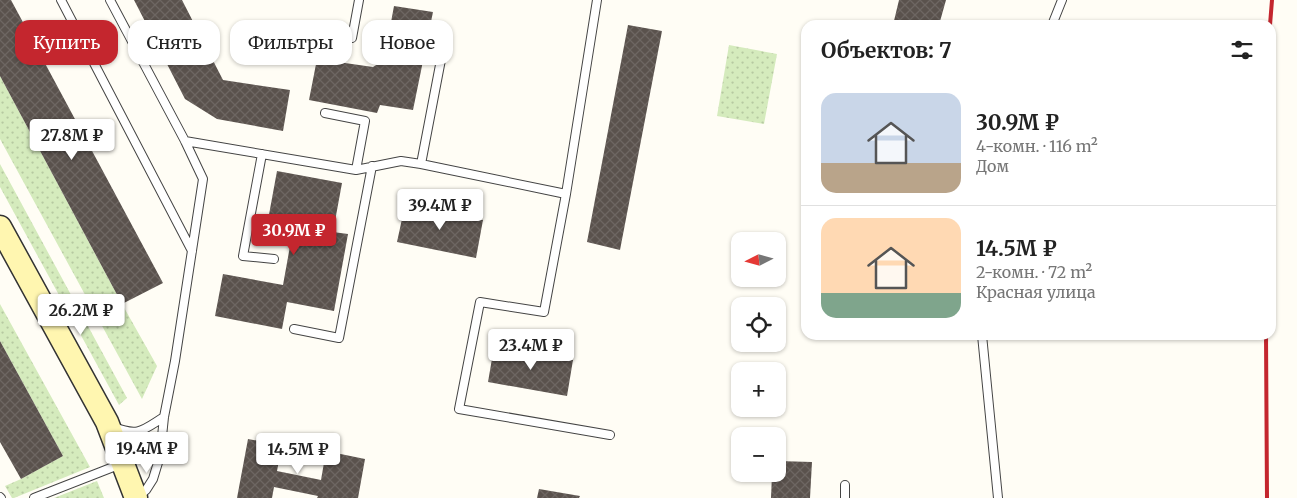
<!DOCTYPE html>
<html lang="ru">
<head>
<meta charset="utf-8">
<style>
	body { margin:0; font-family:Merriweather,serif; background:#f2f2f2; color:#222; height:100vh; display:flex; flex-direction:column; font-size:19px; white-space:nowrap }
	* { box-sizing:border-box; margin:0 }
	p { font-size:16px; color:#767676 }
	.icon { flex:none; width:28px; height:28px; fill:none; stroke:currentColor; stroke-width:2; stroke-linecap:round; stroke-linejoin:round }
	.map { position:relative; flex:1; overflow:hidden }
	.drawer { position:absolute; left:801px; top:20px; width:475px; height:320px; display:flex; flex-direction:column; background:#fff; border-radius:15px; box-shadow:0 1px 4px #0004 }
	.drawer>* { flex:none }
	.hud { position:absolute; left:15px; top:20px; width:475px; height:45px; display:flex; gap:10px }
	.needle { width:32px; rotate:264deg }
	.buttons { position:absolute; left:731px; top:232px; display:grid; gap:10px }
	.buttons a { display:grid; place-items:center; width:55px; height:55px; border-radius:10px; background:#fff; box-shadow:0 1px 4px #0004; font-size:25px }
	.price { position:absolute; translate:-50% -42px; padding:0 11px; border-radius:5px; background:#fff; color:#222; font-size:16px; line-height:32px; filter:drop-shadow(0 1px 2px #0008) }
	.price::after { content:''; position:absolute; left:50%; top:30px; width:15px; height:11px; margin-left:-8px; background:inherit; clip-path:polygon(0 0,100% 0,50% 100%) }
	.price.current { background:#c4262e; color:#fff }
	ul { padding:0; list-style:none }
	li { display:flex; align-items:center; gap:15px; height:125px; padding:0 20px }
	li+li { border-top:1px solid #e0e0e0 }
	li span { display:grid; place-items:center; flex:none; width:140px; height:100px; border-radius:15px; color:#555 }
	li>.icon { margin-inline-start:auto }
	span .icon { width:60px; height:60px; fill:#fffc; stroke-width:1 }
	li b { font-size:21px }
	h2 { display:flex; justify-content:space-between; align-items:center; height:60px; padding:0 20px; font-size:21px }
	.tag { padding:0 18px; border-radius:15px; background:#fff; box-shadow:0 1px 4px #0004; font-size:18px; line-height:45px }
	.tag.current { background:#c4262e; color:#fff }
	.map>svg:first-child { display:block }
</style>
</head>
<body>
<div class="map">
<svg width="1297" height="498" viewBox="0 0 1297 498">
	<defs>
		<pattern id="green-dots" width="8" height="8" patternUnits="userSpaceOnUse" patternTransform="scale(1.25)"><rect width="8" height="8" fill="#d5ebbd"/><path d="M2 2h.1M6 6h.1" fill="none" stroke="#b6c8a1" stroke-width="1.8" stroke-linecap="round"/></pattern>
		<pattern id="building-cross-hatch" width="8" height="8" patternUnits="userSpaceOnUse" patternTransform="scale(1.25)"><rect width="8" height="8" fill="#5a524d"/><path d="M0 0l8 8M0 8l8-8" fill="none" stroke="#6d6662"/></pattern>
	</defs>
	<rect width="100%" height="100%" fill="#fffdf5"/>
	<path fill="url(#green-dots)" d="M729 45 777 54 764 124 717 116Z
		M0 76 122 304 157 366 142 399 0 139Z
		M0 164 127 398 119 405 0 187Z
		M0 304 90 467 14 498H12L5 486 21 479 63 456 0 341Z
		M97 481 104 498H54Z"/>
	<path fill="url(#building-cross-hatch)" d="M0 0H11L163 283 122 304 0 76Z
		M134 0H182L223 80 290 90 283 131 217 119 185 99Z
		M899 0H946L939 25H893Z
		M394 6 433 12 413 110 380 105 377 113 309 100 317 59 373 67 384 60Z
		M628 25 662 31 620 250 587 242Z
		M277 171 342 183 333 232 348 234 334 311 287 302 282 329 215 316 223 274 283 285 294 224 268 220Z
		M405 205 483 220 476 258 397 242Z
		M0 341 63 456 21 479 0 442Z
		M494 347 573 360 567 396 488 382Z
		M248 439 282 445 277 471 321 480 326 451 365 459 358 498H317L318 496 274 487 272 498H237Z
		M778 461 812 462 810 498H771L772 474H778Z
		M539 489 580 496 579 498H537Z"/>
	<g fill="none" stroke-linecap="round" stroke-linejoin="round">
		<defs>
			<path id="service" d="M61 0 192 251
				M110 0 185 141 203 179 175 361 164 417 160 456 153 479 146 490 138 497
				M1052 25 1062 0
				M352 38 359 0
				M325 113 365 121 356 170
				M185 141 356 170 401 161 421 164 566 194 597 0
				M262 154 243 256 274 259
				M421 164 444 44
				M566 194 544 312 480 302 459 409 610 435
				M294 329 339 338 372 166
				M982 335 998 498
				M114 427C139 437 143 430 164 417
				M0 497 1 498
				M34 498 121 464
				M845 498V485"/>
			<path id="secondary" d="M0 227 107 422 136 498"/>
		</defs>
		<use href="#service" stroke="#444" stroke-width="10"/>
		<use href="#secondary" stroke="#333" stroke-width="25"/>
		<use href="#service" stroke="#fff" stroke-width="8"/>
		<use href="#secondary" stroke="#fff6b0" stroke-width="22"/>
		<path stroke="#c4262e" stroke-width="4" d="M1270 25 1272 0
			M1266 335 1267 498"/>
	</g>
</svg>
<div class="buttons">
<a><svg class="needle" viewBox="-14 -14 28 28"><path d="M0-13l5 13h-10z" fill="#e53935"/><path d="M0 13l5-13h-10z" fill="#767676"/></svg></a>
<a><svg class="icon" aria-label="locate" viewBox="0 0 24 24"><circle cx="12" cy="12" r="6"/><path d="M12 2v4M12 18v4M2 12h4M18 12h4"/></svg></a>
<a>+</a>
<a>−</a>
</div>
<b class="price" style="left:72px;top:161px">27.8M ₽</b>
<b class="price" style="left:440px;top:231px">39.4M ₽</b>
<b class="price current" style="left:294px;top:256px">30.9M ₽</b>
<b class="price" style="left:81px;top:336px">26.2M ₽</b>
<b class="price" style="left:531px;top:371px">23.4M ₽</b>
<b class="price" style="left:147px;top:474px">19.4M ₽</b>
<b class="price" style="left:298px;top:475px">14.5M ₽</b>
<div class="hud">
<a class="tag current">Купить</a>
<a class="tag">Снять</a>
<a class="tag">Фильтры</a>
<a class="tag">Новое</a>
</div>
<section class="drawer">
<h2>Объектов: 7<svg class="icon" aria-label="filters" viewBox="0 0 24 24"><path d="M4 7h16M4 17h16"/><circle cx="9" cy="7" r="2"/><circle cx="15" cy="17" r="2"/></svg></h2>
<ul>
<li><span style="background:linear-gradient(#c9d6e8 70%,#b9a48a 0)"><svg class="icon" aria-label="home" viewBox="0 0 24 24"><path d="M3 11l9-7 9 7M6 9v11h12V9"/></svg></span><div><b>30.9M ₽</b><p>4-комн. · 116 m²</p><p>Дом</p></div></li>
<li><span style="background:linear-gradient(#ffd9b3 75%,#7fa58c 0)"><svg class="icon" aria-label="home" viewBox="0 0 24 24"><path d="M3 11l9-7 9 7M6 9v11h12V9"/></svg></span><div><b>14.5M ₽</b><p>2-комн. · 72 m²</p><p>Красная улица</p></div></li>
</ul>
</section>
</div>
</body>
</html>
